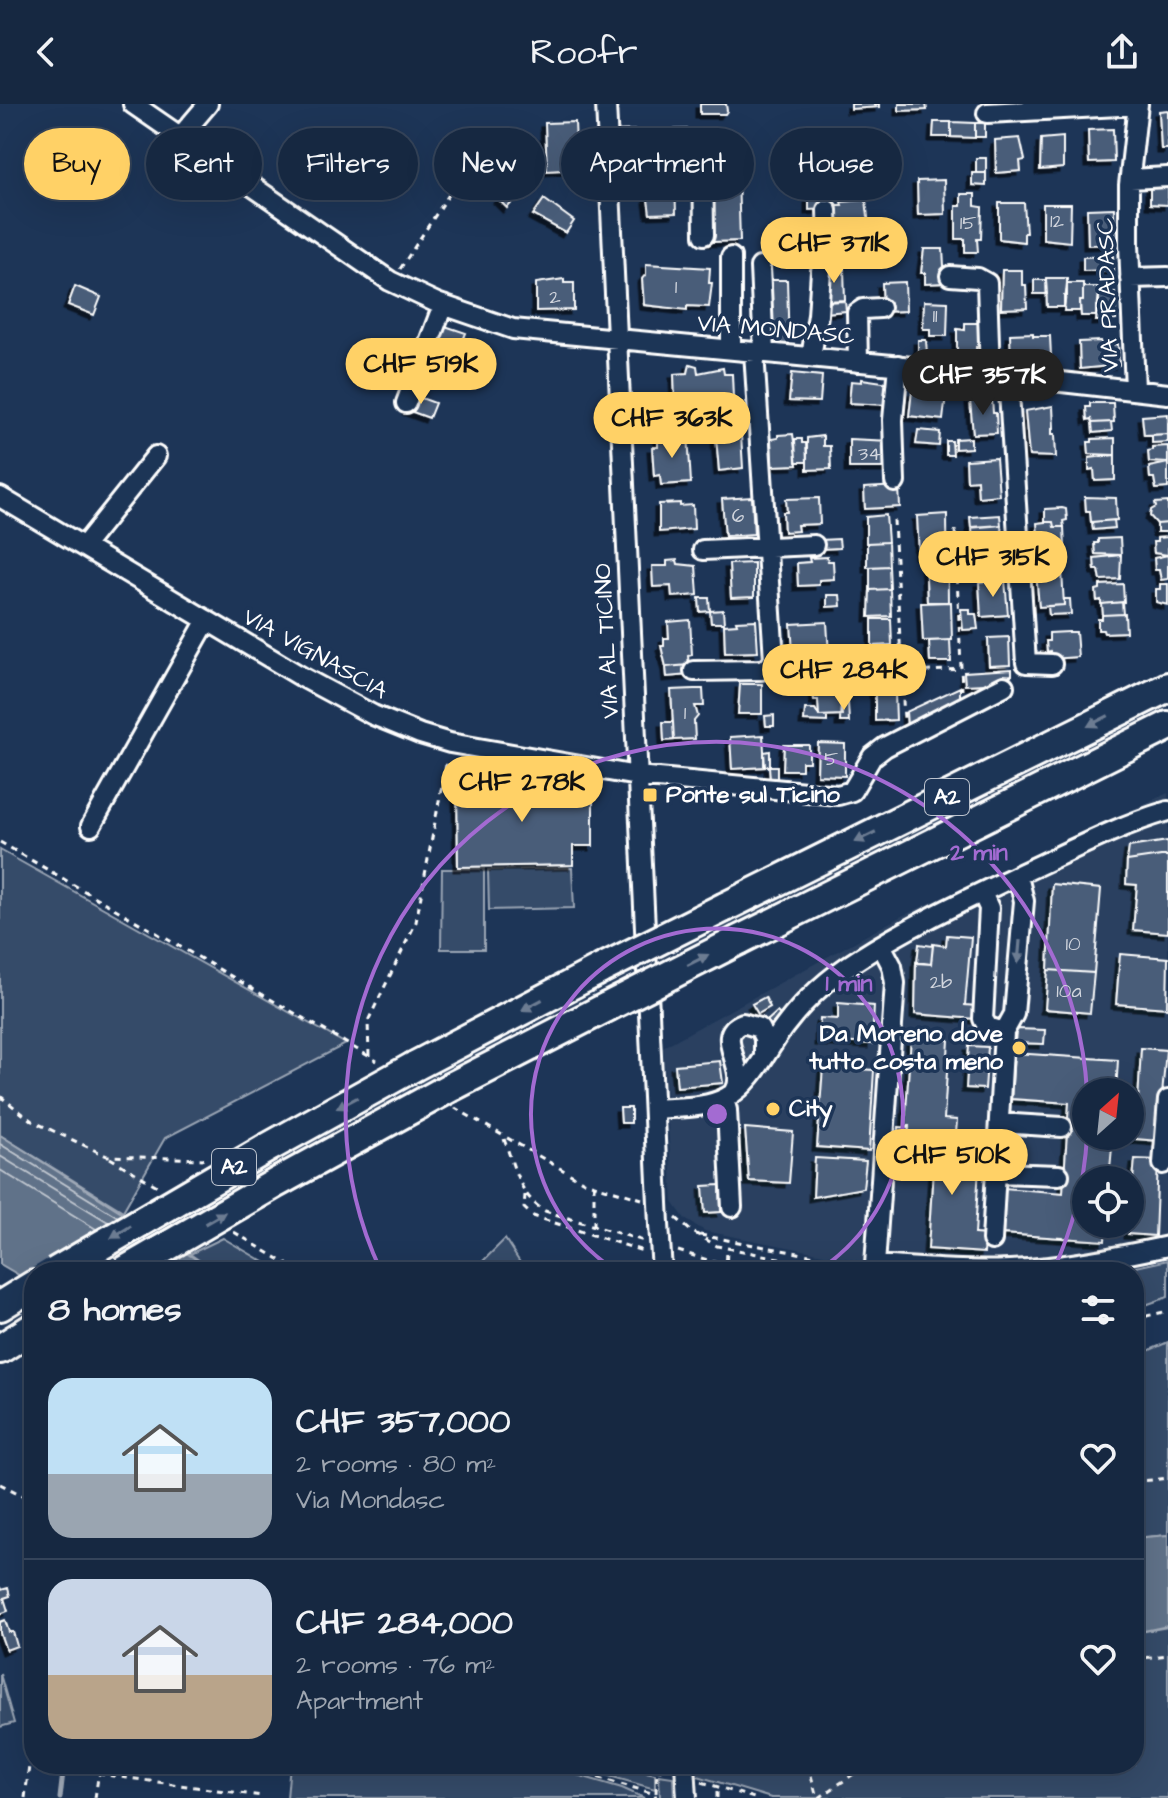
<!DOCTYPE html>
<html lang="en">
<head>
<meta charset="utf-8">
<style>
	body { margin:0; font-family:"Architects Daughter",sans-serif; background:#1f3048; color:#f1f3f6; height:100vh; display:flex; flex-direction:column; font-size:30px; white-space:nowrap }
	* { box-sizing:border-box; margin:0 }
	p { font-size:26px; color:#9ea6b1 }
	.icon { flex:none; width:44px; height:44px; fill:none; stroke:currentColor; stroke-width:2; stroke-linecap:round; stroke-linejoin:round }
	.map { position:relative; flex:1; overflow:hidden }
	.side { position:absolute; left:24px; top:1158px; width:1120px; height:512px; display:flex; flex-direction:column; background:#162841; border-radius:32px; box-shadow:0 8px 32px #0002,0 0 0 2px #35445a }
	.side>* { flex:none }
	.banner { position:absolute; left:24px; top:24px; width:1120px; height:72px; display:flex; gap:16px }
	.needle { width:52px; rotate:27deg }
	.tools { position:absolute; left:1072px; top:974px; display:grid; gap:16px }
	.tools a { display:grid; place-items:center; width:72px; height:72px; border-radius:50%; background:#162841; box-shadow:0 8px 32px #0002,0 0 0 2px #35445a; font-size:40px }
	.price { position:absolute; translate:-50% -68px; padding:0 18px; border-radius:28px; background:#ffd166; color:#111; font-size:26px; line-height:52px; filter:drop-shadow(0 2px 4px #0008) }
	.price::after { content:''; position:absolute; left:50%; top:48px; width:24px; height:18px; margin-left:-12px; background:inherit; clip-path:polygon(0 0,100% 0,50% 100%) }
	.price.active { background:#222; color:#fff }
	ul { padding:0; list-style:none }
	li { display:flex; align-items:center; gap:24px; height:200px; padding:0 24px }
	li+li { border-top:2px solid #35445a }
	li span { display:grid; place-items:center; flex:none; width:224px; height:160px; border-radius:24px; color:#555 }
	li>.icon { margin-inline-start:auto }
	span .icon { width:96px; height:96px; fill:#fffc; stroke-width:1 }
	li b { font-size:34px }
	h2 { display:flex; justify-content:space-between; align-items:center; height:96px; padding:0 24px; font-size:34px }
	.chip { padding:0 28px; border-radius:36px; background:#162841; box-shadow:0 8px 32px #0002,0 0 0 2px #35445a; font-size:28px; line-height:72px }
	.chip.active { background:#ffd166; color:#111 }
	header { display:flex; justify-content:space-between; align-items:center; height:104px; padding:0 24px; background:#162841; font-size:36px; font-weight:600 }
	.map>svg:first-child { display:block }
</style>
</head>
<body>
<header><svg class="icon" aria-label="back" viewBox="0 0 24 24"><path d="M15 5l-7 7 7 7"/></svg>Roofr<svg class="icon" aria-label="share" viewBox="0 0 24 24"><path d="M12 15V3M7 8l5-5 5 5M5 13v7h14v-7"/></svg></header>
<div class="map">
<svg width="1168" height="1694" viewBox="0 0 1168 1694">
	<defs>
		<filter id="shadow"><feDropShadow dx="-4.5" dy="4.5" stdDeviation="0" flood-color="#0009"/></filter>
	</defs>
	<rect width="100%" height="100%" fill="#1d3557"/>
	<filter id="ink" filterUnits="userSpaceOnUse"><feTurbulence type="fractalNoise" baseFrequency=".0125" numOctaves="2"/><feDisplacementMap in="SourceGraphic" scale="16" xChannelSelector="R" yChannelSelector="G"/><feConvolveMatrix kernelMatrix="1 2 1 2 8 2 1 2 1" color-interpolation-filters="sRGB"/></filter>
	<g filter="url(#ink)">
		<path fill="#2a4161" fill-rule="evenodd" d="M1168 689V1137L1026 1159 864 1158 705 1127 685 1115 673 1098 663 943 900 813ZM1086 988H1130V1032H1086ZM1086 1076H1130V1120H1086Z"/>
		<path fill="#364b69" stroke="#9aa5b4" stroke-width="2" d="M0 746 346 940 165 1034 123 1107 0 1031Z
			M572 764 574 804 489 806 488 766Z
			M442 765H484V845H441Z
			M743 927 754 930 757 943 746 962 737 934Z
			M223 1134 281 1168H216L190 1150Z
			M505 1135 526 1168H472Z
			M1168 1156V1193L1134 1205V1168H1113Z
			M1168 1238V1431L1134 1434V1253Z
			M1168 1523V1694H771L658 1660H1134V1529Z
			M0 1570 14 1619 0 1623Z
			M290 1660H539L622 1684 644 1694H287Z
			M567 1660H610L655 1670V1685Z
			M659 1671 673 1673 674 1694H660Z"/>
		<path fill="#617289" stroke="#a0aab8" stroke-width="2" d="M0 1031 216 1168H34V1180L0 1160Z
			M1168 1431V1522L1134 1529V1434Z"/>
		<path fill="#1d3557" d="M129 1106 190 1146 152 1168H34L32 1183 16 1174Z"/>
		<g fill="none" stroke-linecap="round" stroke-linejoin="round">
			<path stroke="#c0c7d0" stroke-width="2" d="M0 1040 118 1113
				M0 1052 108 1118
				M0 1066 96 1125"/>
			<path stroke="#a0aab8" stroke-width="5" d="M60 1694 64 1660"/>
		</g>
		<path fill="#4a5d79" stroke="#fff" stroke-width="2" filter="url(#shadow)" d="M700 0H726L727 7 725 10H700Z
			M851 0H879V3L851 5Z
			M899 0H926L927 6 899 7Z
			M1168 6V45H1161L1159 7Z
			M575 18 577 65 547 67 545 19Z
			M934 18H951V33H933Z
			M951 18 975 19V34L951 33Z
			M975 19H985V33H975Z
			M1113 25 1114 58 1089 59 1088 26Z
			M1063 33V64L1040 66 1041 35Z
			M1020 34 1025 56 1020 57 1021 67 996 69 995 36Z
			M674 45 676 109 650 110 645 73 646 46Z
			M976 54H986V69H976Z
			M972 69H986V82L972 81Z
			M738 72 740 137 712 138 709 73Z
			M519 73 528 81 507 104 498 95Z
			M944 76 945 110 918 111 917 77Z
			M1168 81V101L1150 100V82Z
			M809 89H824V105L809 106Z
			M961 90H975V102L982 103 981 135H977L978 148H965V135H956V102H961Z
			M544 95 574 117 566 129 533 111Z
			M866 96 870 130 855 131V125L832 126 831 101H842L841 98Z
			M999 99H1024L1026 129H1024V138L999 135Z
			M1043 100H1071L1070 138 1043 135Z
			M1114 104 1115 140 1088 141 1087 105Z
			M924 145H943L945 179 925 180V169H921Z
			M1113 152 1114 166 1083 167V153Z
			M646 160 710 164 709 179H712L709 203 687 202V206L644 201 642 175 646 170Z
			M844 165 845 196 825 197 824 166Z
			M1002 166H1022V181H1026L1027 204 1001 205Z
			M1046 174H1067V192H1064V203H1047Z
			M564 175V179H574V206L536 207V179Z
			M769 176H787L789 244 771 242Z
			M1034 176H1046L1047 190H1034Z
			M905 178 906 207 883 208 882 179Z
			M1067 179H1083V197H1080V207H1064Z
			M75 182 101 193 94 211 68 201Z
			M1083 183H1099V202H1096V212H1081L1080 197H1083Z
			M1099 188H1115L1116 216 1096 217Z
			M845 197 846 207 825 209 824 198Z
			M924 197 948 198 947 232H930V225H923Z
			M965 219H985V243H976V257L957 256V225L965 226Z
			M442 221 466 229 446 277 427 270 433 255 429 254Z
			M1033 229V232H1050L1051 252 1011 256 1010 230Z
			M918 236H926L927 250H918Z
			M1101 237V241L1118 240 1119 261 1080 265 1079 238Z
			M690 260 697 262 698 269 723 264 724 270H732L733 294 675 297 674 270 688 269Z
			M792 269 822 272 820 298 789 297Z
			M862 275 890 279 888 301 849 299 851 277 862 278Z
			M923 286 946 290 943 316 909 312 912 287Z
			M413 291 435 299 429 314 407 306Z
			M992 295 993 309H996L997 329 973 330 970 296Z
			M1090 299H1113L1114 318 1092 319 1091 315 1087 316 1086 303H1090Z
			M1053 302 1054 324H1052V330H1055L1056 353 1029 352 1025 307Z
			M1168 310V330L1144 331 1142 312Z
			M1111 318 1112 327 1093 329 1092 319Z
			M918 326 940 328 939 342 916 340Z
			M688 330 691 379 661 381 660 371 654 372 652 343H658V332Z
			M793 330 797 361 772 362 771 335 778 334V331Z
			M1168 330V338L1152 339V331Z
			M741 331 743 364 719 367 716 333Z
			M823 332V342H830L831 365 807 366V334Z
			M971 334V344L955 345V335Z
			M1115 334V351L1089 350 1088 338H1092V335Z
			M795 335H802V339H806L807 358H796Z
			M849 335 891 337V364H849Z
			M946 337H952L953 351H946Z
			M1168 342V359L1149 358 1148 347 1152 346V343Z
			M1115 351V376L1095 377 1094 365 1089 366V354Z
			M996 354 999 391 978 393 977 376 967 377 966 356Z
			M1168 359V384L1156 385 1154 374H1150L1149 363Z
			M899 382 900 403 865 405 864 384Z
			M752 393 754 430 725 432 722 395Z
			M1085 393 1116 394 1117 416 1091 418 1090 407H1086Z
			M819 394 820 420 797 421 798 427 784 428 783 408H787L786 395Z
			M1168 398V419L1157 420 1150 412 1151 406 1156 403 1155 399Z
			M680 399V402L693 401 694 425 659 428V400Z
			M1062 404 1066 405 1067 416 1063 417 1064 423H1054L1053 418H1045V405Z
			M947 410 948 498H927L925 450H919L917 412Z
			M886 411 888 438 866 439V413Z
			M1000 411 1001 421 971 424 970 413Z
			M1114 416 1115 424 1093 426 1092 418Z
			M1045 418H1053L1054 423H1064L1065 444 1039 443 1037 419Z
			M1168 419V428H1157V420Z
			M1001 421 1004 453 974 455 972 423Z
			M1168 433V451L1154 449 1153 438H1157V434Z
			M1120 434 1121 451 1095 450 1094 439H1098V435Z
			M839 435 840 444 821 445 820 436Z
			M888 438 889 462 867 463V439Z
			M1121 451 1120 475 1101 476 1099 466H1095L1094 454Z
			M1168 451V475L1161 476 1159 466H1155L1154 454Z
			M827 453 828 457H833L834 475 819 476V481L798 482 797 459 810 458 809 454Z
			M677 456 678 460 696 462 698 491 672 493 671 482 653 483 652 462H667V457Z
			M754 459V493L731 494 729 460Z
			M889 462 890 485 870 486V463Z
			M1062 467 1064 501 1039 503 1036 468Z
			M1005 476 1008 511 981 513 979 478Z
			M1123 480 1124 498 1101 500V496L1097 497 1096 486 1100 485V481Z
			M1160 480H1168V501L1156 498V485H1160Z
			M890 485 891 512 869 513 870 486Z
			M827 491H840L841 502 827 503Z
			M699 494H709L710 507 700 508Z
			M1064 495H1070L1071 510 1049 511 1048 502 1064 501Z
			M951 498 952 536 923 537 921 499Z
			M1122 498 1123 510 1103 511 1102 500Z
			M961 505H970V510H976L978 525 963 526Z
			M723 506 724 519H711L710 507Z
			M1125 510 1126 528 1104 529 1103 526H1098V515H1102V511Z
			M872 515H891L892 541 872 542Z
			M690 516 692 551 688 552 689 561 666 563 661 542H664V534H669L668 518Z
			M756 516 758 548 725 549 724 521 737 520 736 517Z
			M827 518 829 551H797V547H793L791 520Z
			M1069 528H1076L1078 553 1051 555 1050 547 1047 548 1046 537H1049V529Z
			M1009 533 1010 561 989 562 988 534Z
			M950 536 951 558H930L929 537Z
			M892 541 893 565 873 566V542Z
			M845 546 846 565 831 566V551L837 550 836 547Z
			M688 561 689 571 667 573 666 563Z
			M893 565 894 588 874 589 875 566Z
			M1012 565V571L1004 572 1005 579 965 581 964 568Z
			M840 572 842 611 819 612 818 596H814L812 573Z
			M853 577 854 591H847L846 578Z
			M740 580H762V610H738Z
			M960 583V598L907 623 906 608Z
			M694 585H703L704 602H695L698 612 694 617 695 635 674 636 671 586Z
			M895 589 896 616 875 617V590Z
			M841 598H848L849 618H840Z
			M805 605H815L819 612H827V618L804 617Z
			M774 611V622H766L765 612Z
			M663 618H673L674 636 664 637Z
			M763 631 765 663 732 665 730 633Z
			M818 639 845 640V672L817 671Z
			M784 641H809V658H802V666H783Z
			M770 647V662H764V648Z
			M769 662H777V675L770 676Z
			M572 678V689L593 688V742H573V761L458 763 457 679Z
			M1168 737V751L1127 757 1129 743Z
			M1168 751V829L1133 826 1137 781 1126 780 1127 757Z
			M1052 780 1101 785 1094 869 1048 866Z
			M947 831 971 833 965 901 977 902 976 915 915 910 916 858 931 860 933 840 946 842Z
			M919 840 933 842 931 860 917 859Z
			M1120 850 1168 854 1167 904 1116 900Z
			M1048 866 1094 869 1090 909 1045 905Z
			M765 893 770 903 758 910 752 900Z
			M838 899 874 902 872 940 819 937 820 914 838 915Z
			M777 908 781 912 771 921 767 917Z
			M1016 925 1045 926 1044 940 1015 939Z
			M911 933 949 936 944 1015 957 1016 955 1044 907 1041 909 1022H905Z
			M969 942 988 943 985 985 966 984Z
			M1141 944 1166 946 1158 1037 1136 1035Z
			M1014 949 1118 956 1116 988H1086V1032H1113L1109 1076H1086V1120H1106L1105 1137 1002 1130 1004 1084 1063 1089 1069 999 1011 995Z
			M720 957 723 979 677 983 675 961Z
			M823 963 874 966 869 1047 817 1043Z
			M620 1004H631V1019H621Z
			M899 1023 909 1024 907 1038H898Z
			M745 1024 793 1028 789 1079 749 1077Z
			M912 1041 980 1045 975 1130 986 1131 984 1149 928 1145 933 1065 910 1064Z
			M815 1054 866 1057 863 1084 813 1093Z
			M1135 1055 1158 1056 1155 1132 1128 1130Z
			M720 1081 721 1108 705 1109 703 1082Z
			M0 1483 1 1486 8 1484 10 1492 4 1494 8 1507 0 1510Z
			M5 1516 9 1528H13L17 1542 6 1546 0 1529V1518Z"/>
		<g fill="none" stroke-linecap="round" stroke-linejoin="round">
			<defs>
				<path id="minor" d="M133 0 390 177 437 199 513 225 1008 272 1168 290
					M606 0 659 1120
					M987 9 1138 1
					M179 34 208 0
					M609 38 693 36 700 39 703 46 704 131
					M1130 75 1168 73
					M731 153V245
					M760 163 764 249
					M950 172 978 174 987 179 990 270
					M1130 174 1168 173
					M811 253 818 211 821 167 828 140 827 106
					M858 258 857 209 863 205 880 204
					M1008 272 1026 559 1052 560
					M1135 285 1129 140V81L1138 0
					M406 299 443 201
					M895 378 893 316 898 261
					M0 393 302 573 373 611 420 630 450 639 637 672 838 691 852 687 872 653 885 643 1004 582
					M84 442 156 352
					M703 446 814 441
					M694 567 761 566 769 563 774 555 754 248
					M91 722 207 516
					M982 789 989 804 983 915 988 923 1004 928 1014 910 1024 797 1018 772
					M881 841 892 862 895 879 875 1161C920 1164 965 1168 1010 1166 1063 1164 1116 1153 1168 1142
					M735 987C749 963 711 931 743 919L759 924 764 934V952
					M724 995 727 1006 732 1103
					M655 1005C678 1003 706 1005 727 993 753 979 767 946 784 923 805 895 831 872 860 854 911 821 968 795 1022 769 1070 747 1117 722 1168 707
					M999 1019 1062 1023
					M1163 1060 1168 996
					M996 1069 1059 1071
					M992 1136 1004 928"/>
				<path id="highway" d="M725 803 1168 583
					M739 836 1168 622
					M415 962 601 865
					M451 983 607 903
					M0 1202 34 1181
					M0 1245 34 1223"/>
			</defs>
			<use href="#minor" stroke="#fff" stroke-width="24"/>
			<use href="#highway" stroke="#fff" stroke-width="34"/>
			<path stroke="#fff" stroke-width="3" stroke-dasharray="6 6" stroke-linecap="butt" d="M400 165 450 89 463 81 485 80
				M894 416 904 616
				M955 426 962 586
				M901 569 961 565
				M0 738 377 957
				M369 952 368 917 416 818 447 655
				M0 992 32 1017 107 1052 204 1055
				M455 1004 584 1078 642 1095
				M504 1035C514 1062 519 1092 545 1107L644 1137
				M110 1054 159 1083
				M525 1091 524 1104 533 1112 646 1148
				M676 1114 691 1127 717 1142 850 1168
				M594 1122V1082
				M234 1128 300 1168
				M700 1131 858 1160
				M678 1147 747 1168
				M679 1160 696 1168
				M726 1168 727 1145
				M1134 1215 1168 1207
				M1134 1378 1168 1374
				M0 1380 34 1397
				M1134 1555 1168 1551
				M552 1660 655 1690 656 1694
				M632 1660 667 1668
				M808 1660 817 1694
				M98 1670 262 1692
				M702 1678 754 1694
				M656 1689 657 1665
				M25 1694 34 1622
				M95 1694 100 1660
				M717 1694V1683
				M819 1694 868 1660"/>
			<use href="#minor" stroke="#1d3557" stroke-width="18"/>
			<use href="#highway" stroke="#1d3557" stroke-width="28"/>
			<defs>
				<path id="minor-bridge" d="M659 1120 662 1168
					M685 1660 687 1694"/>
				<path id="highway-bridge" d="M601 865 725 803
					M607 903 739 836
					M55 1168 269 1043 415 962
					M123 1168 276 1079 451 983"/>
			</defs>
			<use href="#minor-bridge" stroke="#fff" stroke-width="24" stroke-linecap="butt"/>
			<use href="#highway-bridge" stroke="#fff" stroke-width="34" stroke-linecap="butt"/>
			<use href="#minor-bridge" stroke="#1d3557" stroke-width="18"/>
			<use href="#highway-bridge" stroke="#1d3557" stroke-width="28"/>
		</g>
		<defs><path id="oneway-solid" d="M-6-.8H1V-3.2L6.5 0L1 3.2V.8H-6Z" transform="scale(2)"/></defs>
		<g fill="#6c7c92">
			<use href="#oneway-solid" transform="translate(1098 617) rotate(153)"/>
			<use href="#oneway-solid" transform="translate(865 733) rotate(154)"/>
			<use href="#oneway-solid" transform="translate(1019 848) rotate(95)"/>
			<use href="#oneway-solid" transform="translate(698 856) rotate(-27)"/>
			<use href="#oneway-solid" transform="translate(532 901) rotate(152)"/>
			<use href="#oneway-solid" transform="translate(347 999) rotate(152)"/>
			<use href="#oneway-solid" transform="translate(215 1114) rotate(-30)"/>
			<use href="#oneway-solid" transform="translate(121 1128) rotate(149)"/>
		</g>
	</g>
	<g fill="none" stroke="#a36bd2" stroke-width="4">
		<path d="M618 1168A186 186 0 1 1 816 1168"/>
		<path d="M1087 1033A371 371 0 0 1 1053 1167M381 1167A371 371 0 1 1 1087 987"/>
	</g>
	<g fill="#ffd166" stroke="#1d3557" stroke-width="3">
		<rect x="642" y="683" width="16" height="16" rx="4"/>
		<circle cx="1019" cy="944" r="8"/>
		<circle cx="773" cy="1005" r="8"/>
	</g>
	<g text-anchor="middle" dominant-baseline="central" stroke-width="7" stroke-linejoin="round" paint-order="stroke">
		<g font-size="20" fill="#d2d6de">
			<text x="1057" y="117">12</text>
			<text x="968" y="119">15</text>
			<text x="676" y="183">1</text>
			<text x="555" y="193">2</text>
			<text x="935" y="212">11</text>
			<text x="870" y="350">34</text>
			<text x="738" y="412">6</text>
			<text x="685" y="609">1</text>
			<text x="831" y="655">5</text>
			<text x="1073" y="840">10</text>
			<text x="941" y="878">2b</text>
			<text x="1069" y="887">10a</text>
		</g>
		<g fill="#1d3557" stroke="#bbc2cd" stroke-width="2">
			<rect x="925" y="675" width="44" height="36" rx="6"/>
			<rect x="212" y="1045" width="44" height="36" rx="6"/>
		</g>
		<g font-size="22" font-weight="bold" fill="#fff">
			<text x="947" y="693">A2</text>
			<text x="234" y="1063">A2</text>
		</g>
		<g font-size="24" fill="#fff" stroke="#1d3557">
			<text transform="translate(1108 191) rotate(-92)">VIA PRADASC</text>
			<text transform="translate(776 226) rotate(5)">VIA MONDASC</text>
			<text transform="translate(607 537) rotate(-93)">VIA AL TICINO</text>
			<text transform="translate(315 550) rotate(29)">VIA VIGNASCIA</text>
		</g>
		<g font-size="24" font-weight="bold" fill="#fff" stroke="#1d3557" text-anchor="start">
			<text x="666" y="691">Ponte sul Ticino</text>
			<text x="1003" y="930" text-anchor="end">Da Moreno dove<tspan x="1003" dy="28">tutto costa meno</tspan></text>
			<text x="789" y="1005">City</text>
		</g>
	</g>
	<circle cx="717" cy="1010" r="12" fill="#a36bd2" stroke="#1d3557" stroke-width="4"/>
	<g font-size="24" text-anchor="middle" font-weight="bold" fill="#a36bd2" stroke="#1d3557" stroke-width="7" stroke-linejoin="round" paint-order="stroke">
		<text x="979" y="756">2 min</text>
		<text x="849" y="887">1 min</text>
	</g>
</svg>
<div class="tools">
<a><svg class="needle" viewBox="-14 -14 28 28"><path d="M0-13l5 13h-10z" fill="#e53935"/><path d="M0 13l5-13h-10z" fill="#9ea6b1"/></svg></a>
<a><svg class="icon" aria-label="locate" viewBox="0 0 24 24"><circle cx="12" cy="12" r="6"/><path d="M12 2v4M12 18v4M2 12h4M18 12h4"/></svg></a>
</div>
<b class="price" style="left:834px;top:181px">CHF 371K</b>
<b class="price" style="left:421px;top:302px">CHF 519K</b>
<b class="price active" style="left:983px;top:313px">CHF 357K</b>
<b class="price" style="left:672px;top:356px">CHF 363K</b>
<b class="price" style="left:993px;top:495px">CHF 315K</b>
<b class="price" style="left:844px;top:608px">CHF 284K</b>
<b class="price" style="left:522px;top:720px">CHF 278K</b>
<b class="price" style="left:952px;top:1093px">CHF 510K</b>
<div class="banner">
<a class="chip active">Buy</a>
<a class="chip">Rent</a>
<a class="chip">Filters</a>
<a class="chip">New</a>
<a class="chip">Apartment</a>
<a class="chip">House</a>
</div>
<section class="side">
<h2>8 homes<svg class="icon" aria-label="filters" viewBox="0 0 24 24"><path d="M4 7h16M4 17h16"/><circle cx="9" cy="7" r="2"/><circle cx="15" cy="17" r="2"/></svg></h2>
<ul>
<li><span style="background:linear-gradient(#bfe0f5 60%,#9aa5b1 0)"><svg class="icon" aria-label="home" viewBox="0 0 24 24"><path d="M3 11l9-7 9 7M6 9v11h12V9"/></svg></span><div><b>CHF 357,000</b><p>2 rooms · 80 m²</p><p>Via Mondasc</p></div><svg class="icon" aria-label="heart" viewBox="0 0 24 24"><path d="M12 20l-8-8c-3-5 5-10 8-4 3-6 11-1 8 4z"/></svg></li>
<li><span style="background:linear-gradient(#c9d6e8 60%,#b9a48a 0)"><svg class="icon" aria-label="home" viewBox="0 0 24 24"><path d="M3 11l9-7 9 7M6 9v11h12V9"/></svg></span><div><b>CHF 284,000</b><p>2 rooms · 76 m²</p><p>Apartment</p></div><svg class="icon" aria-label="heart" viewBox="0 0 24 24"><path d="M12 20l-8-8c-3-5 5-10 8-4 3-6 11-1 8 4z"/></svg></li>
</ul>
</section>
</div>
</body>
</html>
